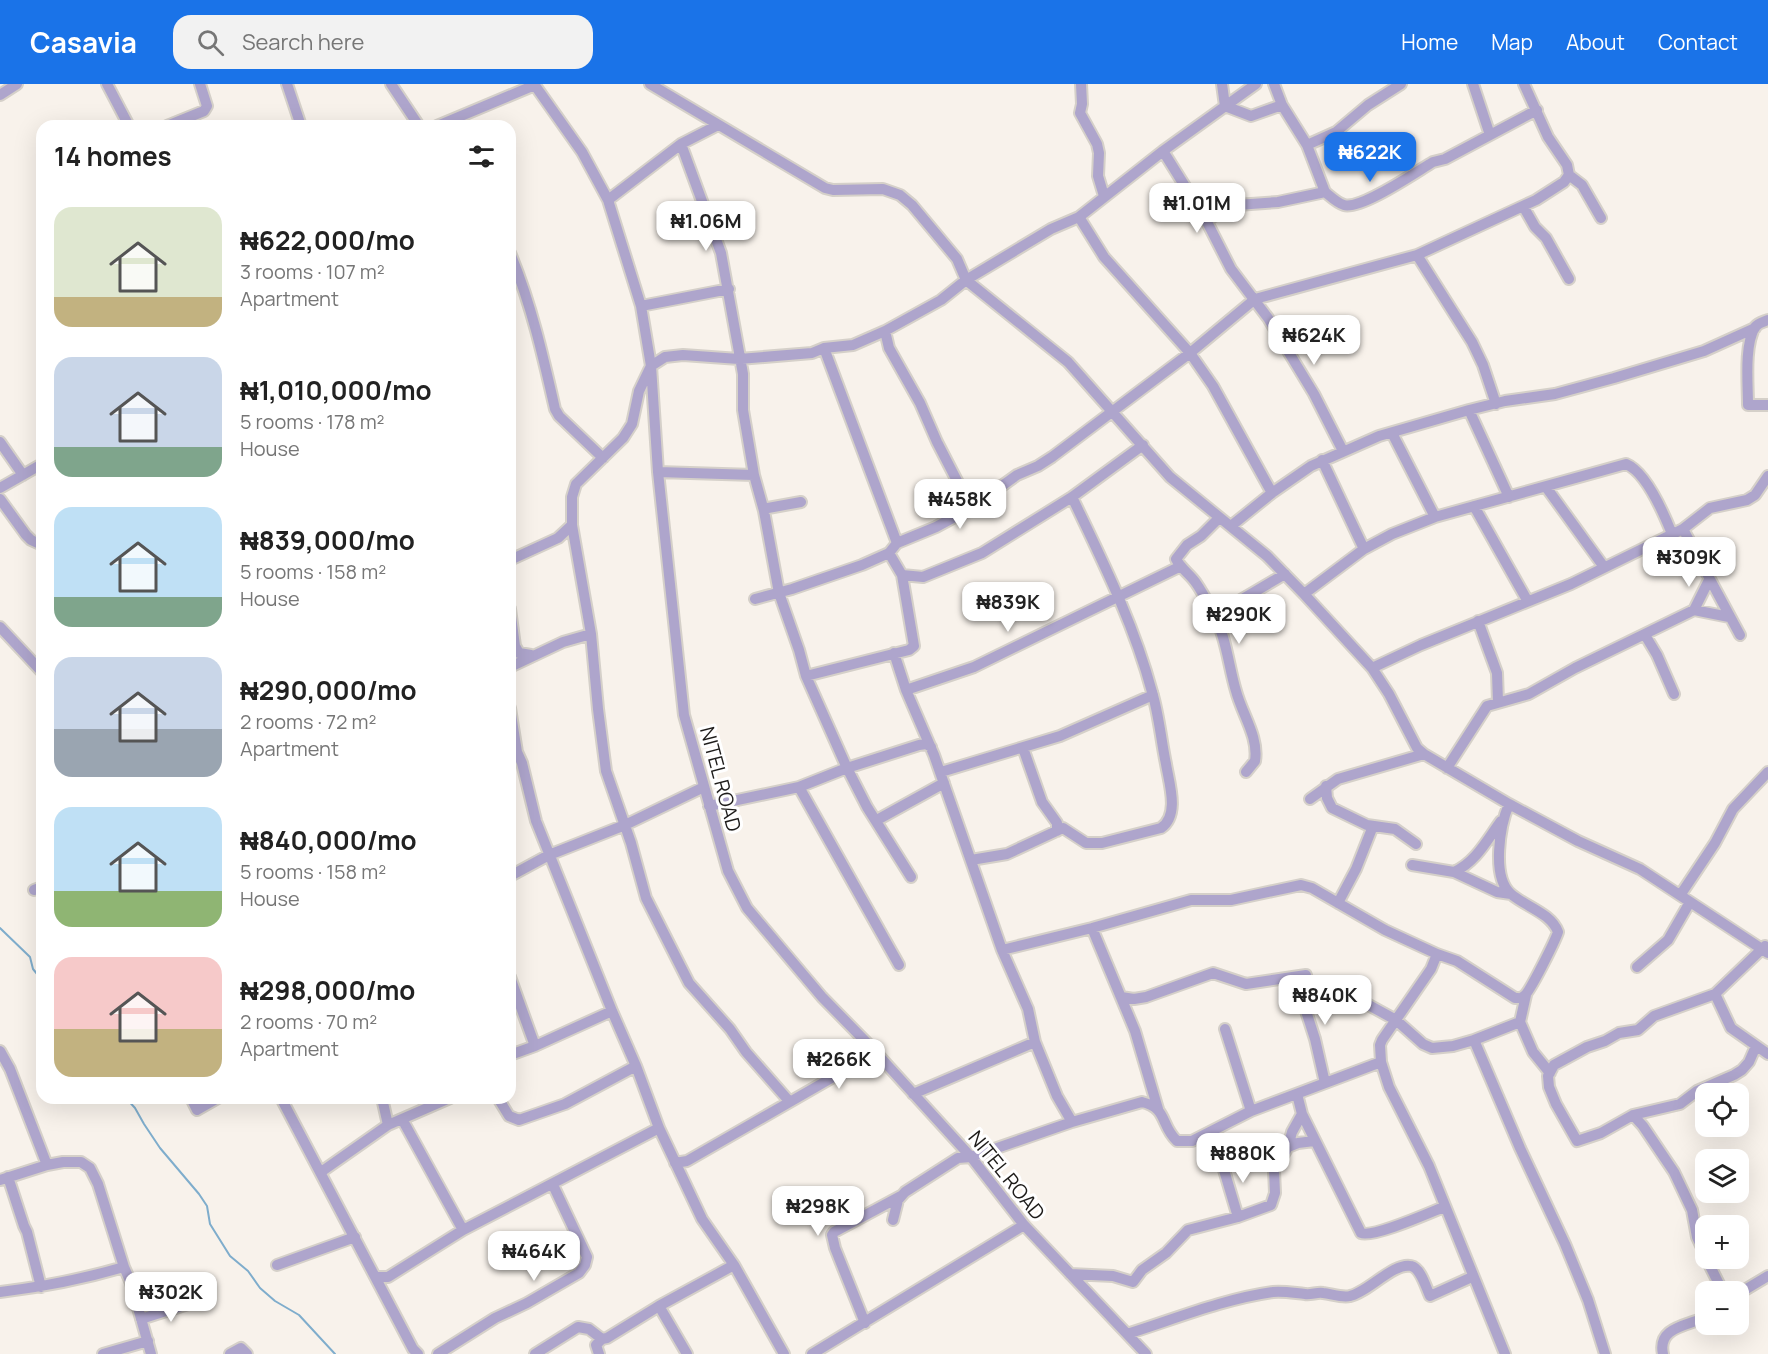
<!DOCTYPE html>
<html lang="en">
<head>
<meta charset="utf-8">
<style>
	body { margin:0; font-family:Manrope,sans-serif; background:#f2f2f2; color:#222; height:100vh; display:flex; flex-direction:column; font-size:22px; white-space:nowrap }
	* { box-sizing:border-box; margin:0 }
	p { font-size:20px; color:#767676 }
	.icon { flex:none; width:33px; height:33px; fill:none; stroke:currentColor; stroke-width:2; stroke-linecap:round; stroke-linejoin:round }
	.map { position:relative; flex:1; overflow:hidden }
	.sheet { position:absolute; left:36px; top:36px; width:480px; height:984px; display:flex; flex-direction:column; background:#fff; border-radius:18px; box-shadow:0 6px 24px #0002 }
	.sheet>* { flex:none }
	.controls { position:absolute; left:1695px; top:999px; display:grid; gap:12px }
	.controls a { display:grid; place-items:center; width:54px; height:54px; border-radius:12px; background:#fff; box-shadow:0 6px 24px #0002; font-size:30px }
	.price { position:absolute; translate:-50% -51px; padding:0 14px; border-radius:12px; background:#fff; color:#222; font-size:20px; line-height:39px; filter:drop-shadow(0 2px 3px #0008) }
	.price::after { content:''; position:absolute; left:50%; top:36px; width:18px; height:14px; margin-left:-9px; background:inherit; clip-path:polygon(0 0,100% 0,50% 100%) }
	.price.current { background:#1a73e8; color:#fff }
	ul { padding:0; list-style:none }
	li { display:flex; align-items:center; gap:18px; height:150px; padding:0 18px }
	li span { display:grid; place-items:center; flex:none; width:168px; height:120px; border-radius:18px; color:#555 }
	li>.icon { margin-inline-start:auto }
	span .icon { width:72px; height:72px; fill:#fffc; stroke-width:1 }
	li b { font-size:26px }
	h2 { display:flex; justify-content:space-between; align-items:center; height:72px; padding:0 18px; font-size:26px }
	header { display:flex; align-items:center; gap:36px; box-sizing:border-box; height:84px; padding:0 30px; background:#1a73e8; color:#fff }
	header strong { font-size:28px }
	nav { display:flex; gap:33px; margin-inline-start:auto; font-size:21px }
	.search { width:420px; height:54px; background:#f2f2f2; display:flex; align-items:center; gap:15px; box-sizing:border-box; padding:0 21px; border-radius:18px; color:#767676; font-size:22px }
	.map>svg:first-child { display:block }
</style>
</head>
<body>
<header>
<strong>Casavia</strong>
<div class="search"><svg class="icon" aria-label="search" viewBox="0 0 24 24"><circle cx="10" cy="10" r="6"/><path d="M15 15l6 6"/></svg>Search here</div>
<nav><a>Home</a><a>Map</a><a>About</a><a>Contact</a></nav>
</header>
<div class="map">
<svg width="1768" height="1270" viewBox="0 0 1768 1270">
	<rect width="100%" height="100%" fill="#f8f2eb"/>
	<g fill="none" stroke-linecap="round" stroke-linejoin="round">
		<path stroke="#7fadcc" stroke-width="2" d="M0 844 30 873 33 885 42 896
			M126 1014 135 1024 144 1040 160 1064 199 1110 207 1122 210 1140 230 1172 248 1187 260 1204 275 1217 299 1231 335 1270"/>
		<defs>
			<path id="minor" d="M107 0 129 42
				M287 0 301 42
				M391 0 419 42
				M534 0 582 68 608 116 641 222 651 282 658 388 684 631 728 787 747 824 822 913 870 962 971 1073 1024 1141 1146 1270
				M650 0 825 104 833 106 883 105 900 111 912 121 957 175 966 196 1068 278 1170 393 1267 472 1304 510 1372 584 1389 610 1417 664 1424 670 1509 720 1578 757 1640 785 1768 869
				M1081 0 1082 20 1080 29 1097 60 1099 69 1098 92 1104 112
				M1222 0 1225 22 1251 32 1282 21 1307 61 1325 108
				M1274 0 1282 21
				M1473 0 1490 51
				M1524 0 1548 53 1567 81 1569 91 1582 101 1601 134
				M0 11 17 0
				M167 42 204 27 207 22 200 0
				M437 42 535 1
				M681 60 721 169 743 290V326L754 391
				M1307 61 1336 48 1368 21 1401 0
				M1163 67 1206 136 1231 185 1268 234 1314 310 1343 367
				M608 116 681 60 718 41
				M1523 122 1535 143 1546 154 1569 195
				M1079 133 1104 173 1190 269 1213 302 1272 409
				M1206 136 1237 121 1278 118 1325 108C1330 112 1337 119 1344 121 1361 126 1416 88 1433 78L1445 75 1537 26
				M510 169C531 219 543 272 555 325L559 332 603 374
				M1417 171 1472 258 1483 281 1496 320
				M641 222 729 205
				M1768 236C1763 238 1758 239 1755 243 1744 261 1748 301 1748 321H1768
				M885 247 889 264 920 319 937 358 971 424
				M824 264 897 459
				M1469 326 1509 413
				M1392 349 1435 433
				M0 358 23 391
				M1322 376 1364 465
				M658 388 754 391 764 427 779 509 799 566 806 592 847 684 867 723 911 793
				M1546 403 1604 483
				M0 404 42 380
				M0 415 26 451 31 456 42 461
				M1474 422 1527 516
				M764 427 768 424 801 418
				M1219 434 1201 452 1187 461 1176 475C1181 485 1190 490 1196 499 1203 509 1209 521 1215 532 1226 553 1229 584 1236 607 1242 630 1259 653 1255 677L1246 688
				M1231 442 1272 409 1311 382 1379 352 1469 326 1505 317 1555 310 1614 294 1704 267 1755 244
				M1683 445 1740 551
				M510 476 558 454 572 441
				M902 491 923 493 982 469 1072 413 1143 361
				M1304 510 1364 465 1392 450 1435 433 1626 380C1646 388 1664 430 1672 450
				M755 515 792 505 862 481 889 469 897 459 936 443 971 424 1017 391 1038 382 1052 373 1190 269 1255 215 1417 171 1536 116 1564 98 1569 91
				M510 525 515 562 519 569 531 571
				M1694 526 1729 533
				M1217 535 1222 527 1285 490
				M1478 537 1497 589 1498 618
				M0 543 42 588
				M1645 551 1657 571 1674 610
				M894 569 906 606 934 671 1002 866 1028 925 1035 958 1057 1012 1072 1038
				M510 583 563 558 591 550
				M1372 584 1421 561 1571 500 1683 445 1710 424 1747 416 1755 411 1768 392
				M806 592 909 566 914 562 902 491 889 469
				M906 606 974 583 1179 483
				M510 624 517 668 522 679 536 737 612 927 636 982 659 1044 702 1135 734 1181 784 1270
				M1023 664 1042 718 1057 739V747
				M1447 684 1487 622 1529 610 1575 584 1694 526 1709 496
				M941 688 1060 652 1153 611
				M1326 702 1327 714 1332 724 1367 741 1395 745 1416 760
				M799 703 899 881
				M1310 715 1338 695 1424 670
				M709 722 799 703 847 684 919 661 926 660 931 663
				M877 736 944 699
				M971 776 1007 770 1063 744 1086 759H1102L1161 744C1180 731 1169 699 1166 680 1161 656 1159 631 1152 608 1134 540 1102 476 1072 413
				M1412 781 1454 788C1476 778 1487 756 1501 737
				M1454 788 1497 808 1511 810
				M510 792 549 771 625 741 704 703
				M34 806 42 803
				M1681 810 1715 759 1733 725 1768 688
				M1338 819 1356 785 1373 742
				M1092 844 1135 947 1158 1025
				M1002 866 1092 844 1191 816H1231L1301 801 1312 804 1385 846 1437 870 1457 877 1515 914C1520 914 1520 915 1524 912 1530 908 1555 857 1558 848 1551 829 1526 823 1511 810 1491 793 1500 741 1509 720
				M1437 870 1431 885 1382 956 1380 961 1381 978 1389 1003 1429 1082 1505 1270
				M1637 883 1668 856 1690 818
				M510 893 535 962
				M1295 893 1315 955 1325 999
				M1715 910 1731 944 1768 970
				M1526 911 1520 938 1533 968 1550 989
				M1121 913 1134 915 1146 913 1213 889 1246 900 1306 891
				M1302 916 1333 908 1352 912 1396 936 1423 960 1432 964 1453 962 1474 956 1520 1064 1565 1160 1588 1216 1605 1270
				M1225 945 1251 1027
				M1474 956 1520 938
				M1756 962 1749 978 1742 986 1734 991 1697 1007 1680 1020 1633 1031 1601 1049 1577 1057 1556 1020 1549 1003 1548 992 1554 981 1587 963 1605 957 1619 949 1638 946 1654 932 1715 910 1765 862
				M0 967 10 985 47 1081
				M510 971 535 962 612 927
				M913 1010 1035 958
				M191 1014 197 1026 218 1014
				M281 1014 413 1265 418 1270
				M382 1014 388 1041
				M498 1014 509 1032 519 1036 565 1020 636 982
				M789 1017 746 968 730 945 689 899 646 814 631 759 606 687 598 625 591 550 572 441V413L576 400 623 354 632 340 639 307 651 282 665 273 683 271 739 275 812 269 824 264 853 261 885 247 941 216 966 196 1051 145 1079 133 1163 67 1256 0
				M1302 1030 1361 1149C1373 1154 1429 1129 1444 1123
				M1633 1031 1643 1042 1674 1088 1692 1126 1697 1153 1706 1172
				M402 1035 463 1146
				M1288 1063 1298 1059 1314 1057
				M1221 1076 1238 1133
				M675 1079 687 1077 835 992 847 984 870 962
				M321 1088 388 1041 450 1014
				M8 1093 24 1142 27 1148 41 1203
				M0 1096 47 1081 63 1078H81L90 1084 98 1100 124 1183 131 1199 151 1270
				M893 1136 898 1116 905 1108 958 1074 971 1073 1072 1038 1142 1018C1168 1024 1160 1041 1177 1057H1192L1251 1027 1381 978
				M1706 1174 1723 1208
				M277 1181 355 1153
				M1070 1190 1113 1192 1133 1198 1142 1186 1166 1169 1188 1146 1238 1133 1271 1121 1275 1109 1274 1086 1288 1063 1292 1048 1302 1030 1297 1010
				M377 1193H388L463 1146 659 1044
				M131 1199 168 1225
				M0 1208C42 1203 83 1195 124 1183
				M1738 1210 1768 1192
				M659 1222 687 1270
				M141 1235 194 1218
				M865 1239 835 1164 832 1151 834 1148 901 1112
				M1127 1250C1175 1235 1223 1215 1273 1208 1284 1207 1294 1209 1305 1210 1311 1211 1317 1208 1323 1209 1332 1210 1342 1214 1350 1212 1367 1209 1394 1178 1411 1182 1421 1184 1426 1204 1430 1212L1472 1193
				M103 1270 148 1257
				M230 1270 241 1264 247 1270
				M438 1270 495 1234 527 1219 579 1189 585 1181 587 1173 553 1101
				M535 1270 578 1243 589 1245 602 1255 607 1254 659 1222 734 1181
				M599 1270 596 1261 602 1255
				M812 1270 1024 1141
				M1663 1270C1657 1243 1687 1242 1706 1233"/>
		</defs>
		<use href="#minor" stroke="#d5d0c9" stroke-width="14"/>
		<use href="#minor" stroke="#aea5cc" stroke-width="10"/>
	</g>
	<g text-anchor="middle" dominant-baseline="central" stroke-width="6" stroke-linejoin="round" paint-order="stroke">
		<g font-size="20" fill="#1d1b19" stroke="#fff">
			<text transform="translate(721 695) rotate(75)">NITEL ROAD</text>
			<text transform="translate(1007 1091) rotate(51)">NITEL ROAD</text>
		</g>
	</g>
</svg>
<div class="controls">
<a><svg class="icon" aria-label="locate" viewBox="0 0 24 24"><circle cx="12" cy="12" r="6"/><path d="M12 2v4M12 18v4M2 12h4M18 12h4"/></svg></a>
<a><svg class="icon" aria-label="layers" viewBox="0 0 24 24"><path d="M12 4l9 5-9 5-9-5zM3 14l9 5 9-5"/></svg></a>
<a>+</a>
<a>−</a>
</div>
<b class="price current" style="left:1370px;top:99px">₦622K</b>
<b class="price" style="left:1197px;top:150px">₦1.01M</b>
<b class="price" style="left:706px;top:168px">₦1.06M</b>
<b class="price" style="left:1314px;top:282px">₦624K</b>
<b class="price" style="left:960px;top:446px">₦458K</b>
<b class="price" style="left:1689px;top:504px">₦309K</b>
<b class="price" style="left:1008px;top:549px">₦839K</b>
<b class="price" style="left:1239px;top:561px">₦290K</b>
<b class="price" style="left:1325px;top:942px">₦840K</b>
<b class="price" style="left:839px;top:1006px">₦266K</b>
<b class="price" style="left:1243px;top:1100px">₦880K</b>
<b class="price" style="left:818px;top:1153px">₦298K</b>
<b class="price" style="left:534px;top:1198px">₦464K</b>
<b class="price" style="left:171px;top:1239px">₦302K</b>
<section class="sheet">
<h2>14 homes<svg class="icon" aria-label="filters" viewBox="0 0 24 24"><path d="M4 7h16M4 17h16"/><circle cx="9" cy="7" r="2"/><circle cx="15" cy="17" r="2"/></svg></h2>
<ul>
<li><span style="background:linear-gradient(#dfe7d0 75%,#c2b280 0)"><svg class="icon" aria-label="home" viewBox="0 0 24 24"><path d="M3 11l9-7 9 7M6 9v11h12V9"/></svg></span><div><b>₦622,000/mo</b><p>3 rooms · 107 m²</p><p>Apartment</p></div></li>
<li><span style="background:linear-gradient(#c9d6e8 75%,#7fa58c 0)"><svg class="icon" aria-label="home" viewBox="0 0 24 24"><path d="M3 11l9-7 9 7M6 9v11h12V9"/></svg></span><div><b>₦1,010,000/mo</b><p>5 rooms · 178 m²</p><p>House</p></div></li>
<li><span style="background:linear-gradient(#bfe0f5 75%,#7fa58c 0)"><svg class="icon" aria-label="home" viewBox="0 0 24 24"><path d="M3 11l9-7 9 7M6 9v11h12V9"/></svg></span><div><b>₦839,000/mo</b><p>5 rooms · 158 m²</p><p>House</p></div></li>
<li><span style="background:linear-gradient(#c9d6e8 60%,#9aa5b1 0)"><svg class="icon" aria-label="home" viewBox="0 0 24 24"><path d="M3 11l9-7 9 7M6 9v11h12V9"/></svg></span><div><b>₦290,000/mo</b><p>2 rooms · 72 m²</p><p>Apartment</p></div></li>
<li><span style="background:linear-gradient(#bfe0f5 70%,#8fb573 0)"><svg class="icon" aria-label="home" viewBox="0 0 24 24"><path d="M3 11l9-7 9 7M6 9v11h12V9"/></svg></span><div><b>₦840,000/mo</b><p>5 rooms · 158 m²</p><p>House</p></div></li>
<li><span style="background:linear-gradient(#f6c9c9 60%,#c2b280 0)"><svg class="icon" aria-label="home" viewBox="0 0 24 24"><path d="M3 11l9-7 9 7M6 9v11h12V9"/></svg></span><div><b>₦298,000/mo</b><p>2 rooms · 70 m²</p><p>Apartment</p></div></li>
</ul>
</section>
</div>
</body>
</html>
